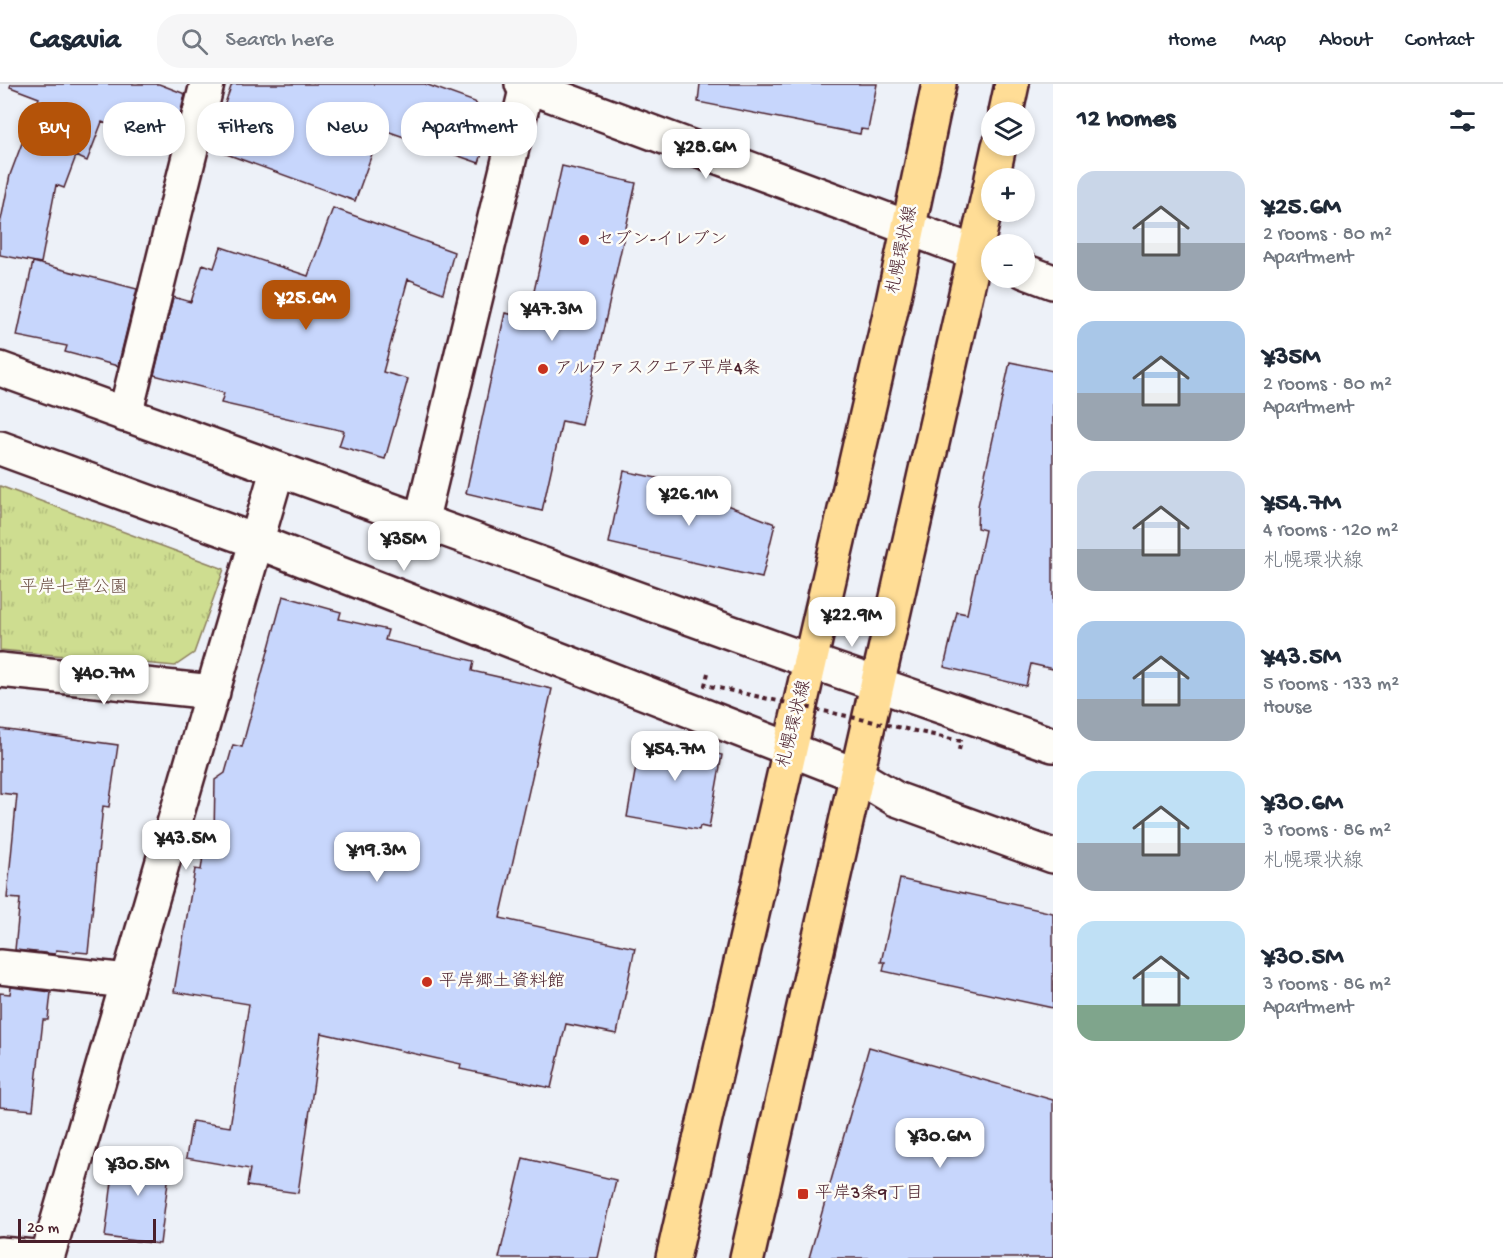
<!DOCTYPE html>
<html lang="en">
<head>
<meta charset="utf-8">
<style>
	body { margin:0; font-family:"Gochi Hand","Klee One",sans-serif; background:#f6f6f7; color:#1f2937; height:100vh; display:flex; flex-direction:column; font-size:22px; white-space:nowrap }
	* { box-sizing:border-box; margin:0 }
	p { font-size:20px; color:#747a83 }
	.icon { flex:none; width:33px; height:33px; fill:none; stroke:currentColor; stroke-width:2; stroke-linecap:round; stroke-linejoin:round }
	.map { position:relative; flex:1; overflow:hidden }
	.details { display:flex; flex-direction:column; background:#fff; width:450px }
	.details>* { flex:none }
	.top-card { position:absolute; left:18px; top:18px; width:570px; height:54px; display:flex; gap:12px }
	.buttons { position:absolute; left:981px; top:18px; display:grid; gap:12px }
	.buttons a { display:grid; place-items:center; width:54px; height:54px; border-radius:50%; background:#fff; box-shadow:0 3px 9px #0003; font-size:30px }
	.scale { position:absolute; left:18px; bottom:15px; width:138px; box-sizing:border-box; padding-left:6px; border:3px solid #4a1f2b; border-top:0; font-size:16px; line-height:21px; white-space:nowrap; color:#4a1f2b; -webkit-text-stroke:4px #fdfcf7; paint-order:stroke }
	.price { position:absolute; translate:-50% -51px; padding:0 14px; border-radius:12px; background:#fff; color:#222; font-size:20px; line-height:39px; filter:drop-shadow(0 2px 3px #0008) }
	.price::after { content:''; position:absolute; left:50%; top:36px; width:18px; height:14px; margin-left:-9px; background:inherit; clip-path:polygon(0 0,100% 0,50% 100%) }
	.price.active { background:#b45309; color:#fff }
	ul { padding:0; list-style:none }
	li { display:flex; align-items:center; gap:18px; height:150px; padding:0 24px }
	li span { display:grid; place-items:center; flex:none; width:168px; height:120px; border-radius:18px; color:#555 }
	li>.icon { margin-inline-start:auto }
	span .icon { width:72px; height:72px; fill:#fffc; stroke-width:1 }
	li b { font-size:26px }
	h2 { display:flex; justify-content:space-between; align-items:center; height:72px; padding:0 24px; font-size:26px }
	.pill { padding:0 21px; border-radius:24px; background:#fff; box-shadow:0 3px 9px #0003; font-size:21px; line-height:54px }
	.pill.active { background:#b45309; color:#fff }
	header { display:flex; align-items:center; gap:36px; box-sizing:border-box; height:84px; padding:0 30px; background:#fff; border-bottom:2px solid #e0e1e3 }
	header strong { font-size:28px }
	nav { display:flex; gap:33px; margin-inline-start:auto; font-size:21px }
	.search { width:420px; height:54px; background:#f6f6f7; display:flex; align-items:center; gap:15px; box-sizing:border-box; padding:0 21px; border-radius:24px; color:#747a83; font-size:22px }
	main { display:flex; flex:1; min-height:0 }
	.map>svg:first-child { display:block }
</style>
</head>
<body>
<header>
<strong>Casavia</strong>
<div class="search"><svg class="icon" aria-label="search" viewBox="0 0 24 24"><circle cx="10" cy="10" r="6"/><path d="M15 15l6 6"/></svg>Search here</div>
<nav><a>Home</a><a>Map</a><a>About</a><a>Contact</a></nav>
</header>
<main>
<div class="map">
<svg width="1053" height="1174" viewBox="0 0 1053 1174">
	<defs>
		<pattern id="park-tufts" width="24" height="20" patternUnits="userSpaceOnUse" patternTransform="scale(1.5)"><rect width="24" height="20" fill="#cedd90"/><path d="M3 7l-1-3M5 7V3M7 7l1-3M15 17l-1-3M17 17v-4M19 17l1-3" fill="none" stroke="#b2bd7c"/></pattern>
	</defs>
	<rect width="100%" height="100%" fill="#edf1f8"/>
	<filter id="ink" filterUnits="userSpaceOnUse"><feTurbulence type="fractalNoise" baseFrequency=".0167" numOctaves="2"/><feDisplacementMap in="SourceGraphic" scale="12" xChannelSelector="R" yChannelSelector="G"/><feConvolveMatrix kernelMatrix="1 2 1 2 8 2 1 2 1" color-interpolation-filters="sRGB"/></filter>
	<g filter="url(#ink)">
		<path fill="url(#park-tufts)" stroke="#8c7e5e" stroke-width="1.5" d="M0 402 224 485 194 569 175 582 0 566Z"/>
		<path fill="#c7d6fc" stroke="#4a1f2b" stroke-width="1.5" d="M11 0H159L185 10 175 51 158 45 153 58 102 38 87 77 76 72 64 104 56 101 41 179 0 171V141L10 91 39 14 10 3Z
			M232 0H425L475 18 491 42 479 79 381 45 355 117 210 64 220 24 223 25Z
			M700 0H877L868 46 861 45 860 50 698 18Z
			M562 82 636 99 582 341 562 337 542 427 466 409 505 229 528 234Z
			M333 124 454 168 443 209 408 195 383 288 408 295 385 375 339 362 344 347 221 319 224 309 154 291 173 213 191 218 203 180 214 184 221 163 308 192Z
			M33 178 137 205 118 282 65 268 67 262 17 252Z
			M1010 278 1053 287V585L1031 580 1026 602 944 583 957 528 967 530 985 446 977 444 978 422Z
			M624 387 676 398V401L775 440 762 494 609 459Z
			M283 512 341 528 339 535 388 546 385 556 474 577 472 587 552 605 500 834 635 864 617 950 566 940 551 1004 460 985 461 980 321 949 298 1109 247 1102 250 1085 186 1074 192 1037 230 1043 249 920 174 908 195 785 201 786 206 751 214 752 215 696 225 689 233 661 242 663Z
			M0 645 118 661 109 723 103 722 88 869 56 866 55 870 15 866 20 815 7 814 17 711 0 709Z
			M642 649 718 663 717 670 722 671 709 744 700 742 699 746 627 733Z
			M900 795 1053 829V924L883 887 885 878H881Z
			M11 903 51 908 48 936H43L33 1026 0 1023V909L10 910Z
			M869 963 1053 1016V1174H809Z
			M116 1066 171 1074 160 1160 105 1153Z
			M523 1074 616 1096 598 1174H499Z"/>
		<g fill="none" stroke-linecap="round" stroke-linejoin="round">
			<defs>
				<path id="minor" d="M0 285 810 577 1053 661
					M125 331 207 0
					M0 364 258 458 856 691 896 715 1053 772
					M421 438 527 2
					M0 586 213 608
					M0 883 127 897
					M0 1170 47 1174
					M47 1174 277 387"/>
				<path id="tertiary" d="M522 0 992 175
					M1024 187 1053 198"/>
				<path id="primary" d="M1006 28 1012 0
					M992 94 999 62
					M673 1174 893 217 939 0
					M747 1174 992 95"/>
			</defs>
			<use href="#minor" stroke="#4a1f2b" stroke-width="38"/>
			<use href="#tertiary" stroke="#4a1f2b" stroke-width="38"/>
			<use href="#primary" stroke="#4a1f2b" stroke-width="38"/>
			<use href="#minor" stroke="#fdfcf7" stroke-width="33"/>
			<use href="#tertiary" stroke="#fdfcf7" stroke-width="33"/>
			<use href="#primary" stroke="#ffdd96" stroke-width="33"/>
			<path stroke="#4a1f2b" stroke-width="4" stroke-dasharray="4.5 4.5" stroke-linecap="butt" d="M708 589 705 601 961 657 958 670"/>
		</g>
	</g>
	<g fill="#c8321e" stroke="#fdfcf7" stroke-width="2">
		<circle cx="584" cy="156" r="6"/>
		<circle cx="543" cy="285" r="6"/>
		<circle cx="427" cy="898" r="6"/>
		<rect x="797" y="1104" width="12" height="12" rx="3"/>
	</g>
	<g text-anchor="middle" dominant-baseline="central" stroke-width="5" stroke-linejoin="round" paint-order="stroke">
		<g font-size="18" fill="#4a1f2b" stroke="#fdfcf7" text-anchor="start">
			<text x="596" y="156">セブン-イレブン</text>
			<text x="555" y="285">アルファスクエア平岸4条</text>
			<text x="439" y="898">平岸郷土資料館</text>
			<text x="815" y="1110">平岸3条9丁目</text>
		</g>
		<g font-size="18" fill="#4a1f2b" stroke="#fdfcf7">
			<text transform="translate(903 166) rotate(-78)">札幌環状線</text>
			<text transform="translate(795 640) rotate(-76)">札幌環状線</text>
		</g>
		<g font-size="18" fill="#6b4e44" stroke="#fdfcf7">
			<text x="74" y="504">平岸七草公園</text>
		</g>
	</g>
</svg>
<div class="buttons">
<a><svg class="icon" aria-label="layers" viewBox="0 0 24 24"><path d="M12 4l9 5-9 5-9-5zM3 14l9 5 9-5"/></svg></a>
<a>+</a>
<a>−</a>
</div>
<div class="scale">20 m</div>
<b class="price" style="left:706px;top:96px">¥28.6M</b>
<b class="price active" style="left:306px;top:247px">¥25.6M</b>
<b class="price" style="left:552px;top:258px">¥47.3M</b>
<b class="price" style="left:689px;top:443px">¥26.1M</b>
<b class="price" style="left:404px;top:488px">¥35M</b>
<b class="price" style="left:852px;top:564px">¥22.9M</b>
<b class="price" style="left:104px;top:622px">¥40.7M</b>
<b class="price" style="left:675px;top:698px">¥54.7M</b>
<b class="price" style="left:186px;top:787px">¥43.5M</b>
<b class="price" style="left:377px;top:799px">¥19.3M</b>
<b class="price" style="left:940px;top:1085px">¥30.6M</b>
<b class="price" style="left:138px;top:1113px">¥30.5M</b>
<div class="top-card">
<a class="pill active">Buy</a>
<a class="pill">Rent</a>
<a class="pill">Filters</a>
<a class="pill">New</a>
<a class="pill">Apartment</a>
</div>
</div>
<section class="details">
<h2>12 homes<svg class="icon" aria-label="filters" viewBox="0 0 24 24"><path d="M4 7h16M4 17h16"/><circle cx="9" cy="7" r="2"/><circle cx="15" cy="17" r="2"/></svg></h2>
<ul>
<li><span style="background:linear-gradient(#c9d6e8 60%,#9aa5b1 0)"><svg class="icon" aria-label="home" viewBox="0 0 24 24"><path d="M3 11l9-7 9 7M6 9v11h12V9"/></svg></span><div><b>¥25.6M</b><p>2 rooms · 80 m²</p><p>Apartment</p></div></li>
<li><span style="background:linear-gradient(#a9c7e8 60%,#9aa5b1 0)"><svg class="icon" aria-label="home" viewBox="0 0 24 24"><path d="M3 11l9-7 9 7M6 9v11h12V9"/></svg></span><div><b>¥35M</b><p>2 rooms · 80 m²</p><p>Apartment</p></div></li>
<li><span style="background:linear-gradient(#c9d6e8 65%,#9aa5b1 0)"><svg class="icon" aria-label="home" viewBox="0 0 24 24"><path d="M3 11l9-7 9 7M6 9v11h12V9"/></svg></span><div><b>¥54.7M</b><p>4 rooms · 120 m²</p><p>札幌環状線</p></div></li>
<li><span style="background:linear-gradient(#a9c7e8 65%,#9aa5b1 0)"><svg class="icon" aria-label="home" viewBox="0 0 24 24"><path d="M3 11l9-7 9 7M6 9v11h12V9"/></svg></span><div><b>¥43.5M</b><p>5 rooms · 133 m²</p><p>House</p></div></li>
<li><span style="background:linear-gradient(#bfe0f5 60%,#9aa5b1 0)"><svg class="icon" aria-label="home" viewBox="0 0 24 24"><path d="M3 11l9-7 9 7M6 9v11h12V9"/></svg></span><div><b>¥30.6M</b><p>3 rooms · 86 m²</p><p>札幌環状線</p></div></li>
<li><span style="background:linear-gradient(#bfe0f5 70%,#7fa58c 0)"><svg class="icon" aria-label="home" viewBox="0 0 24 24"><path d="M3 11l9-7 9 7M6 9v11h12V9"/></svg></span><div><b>¥30.5M</b><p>3 rooms · 86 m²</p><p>Apartment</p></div></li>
</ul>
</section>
</main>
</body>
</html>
